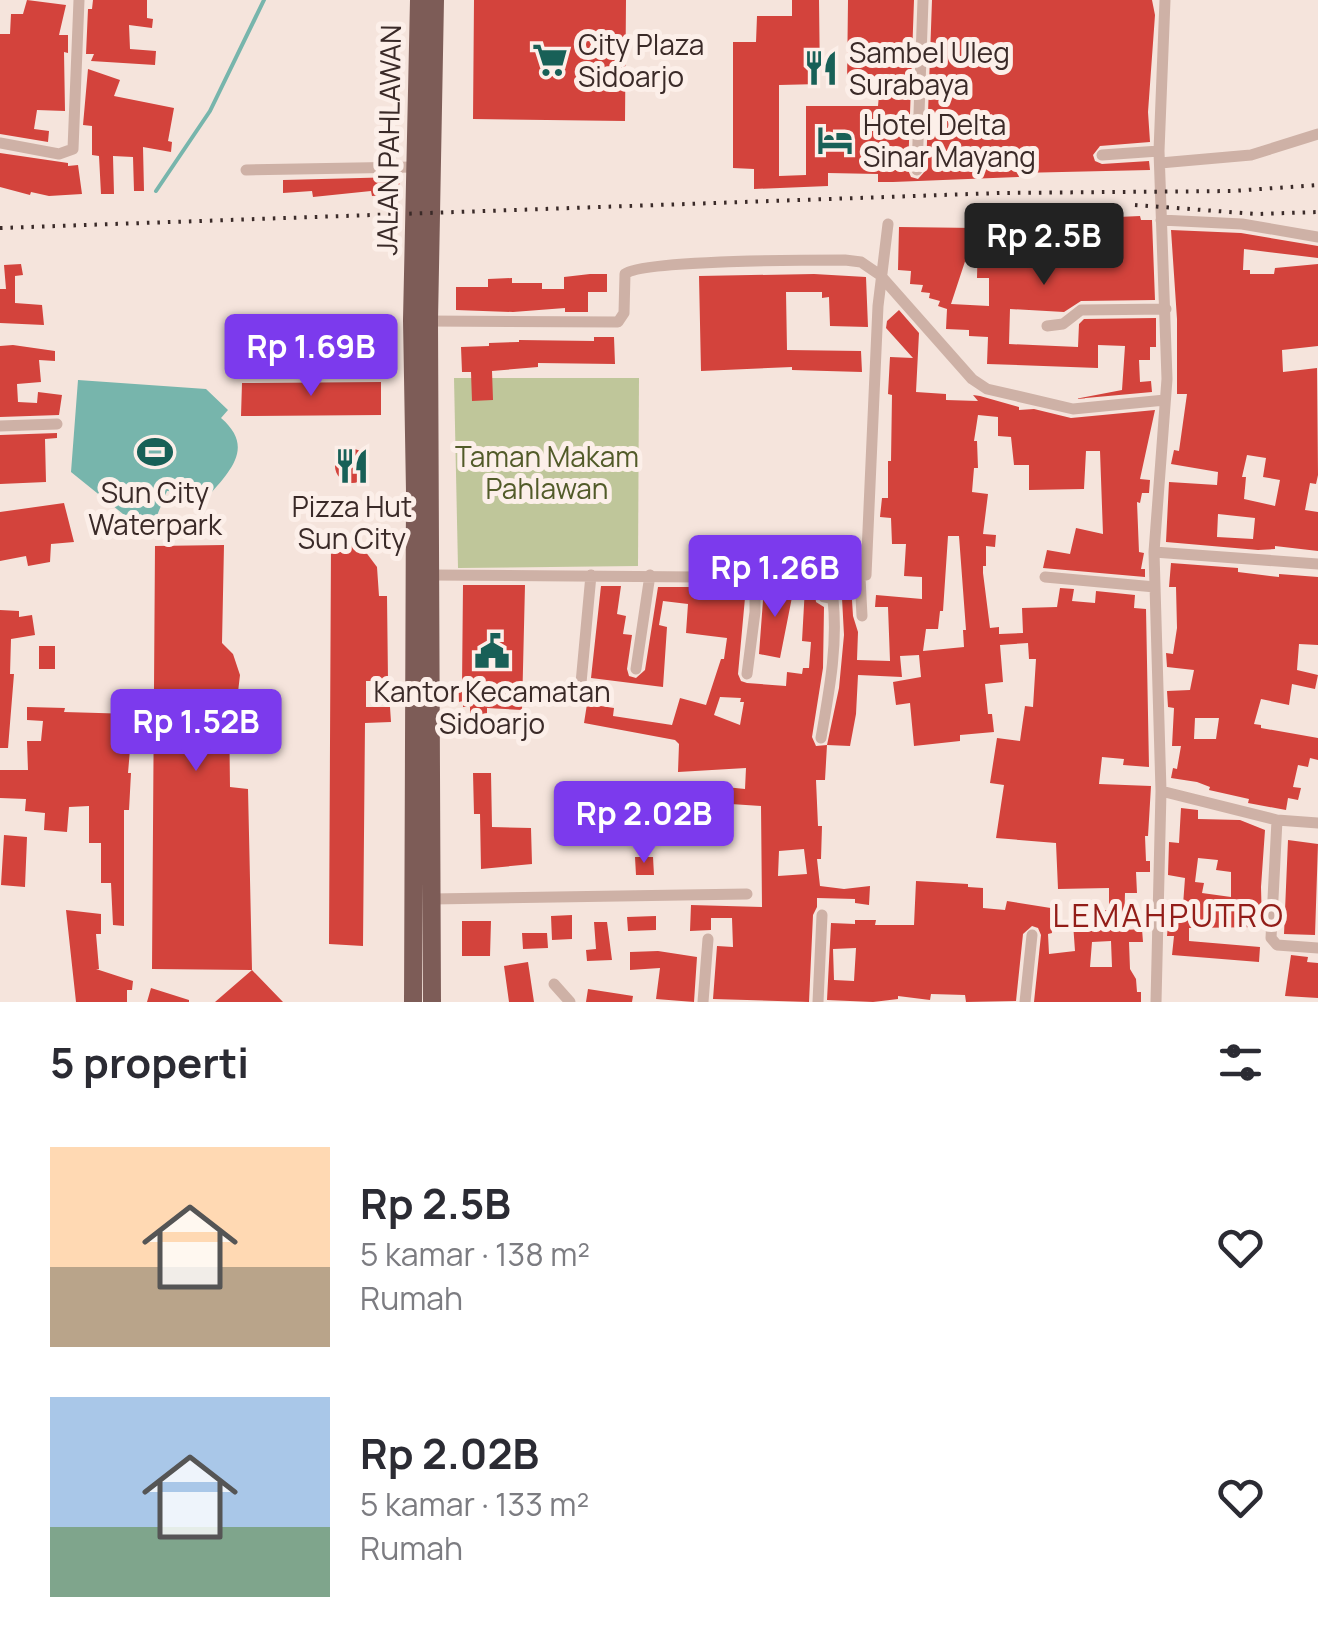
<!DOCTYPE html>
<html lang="id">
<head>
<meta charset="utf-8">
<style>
	body { margin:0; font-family:Manrope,sans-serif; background:#f2f2f3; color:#2b2b33; height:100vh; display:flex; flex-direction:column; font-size:38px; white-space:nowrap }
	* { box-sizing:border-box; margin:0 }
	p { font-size:32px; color:#7c7c81 }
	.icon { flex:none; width:55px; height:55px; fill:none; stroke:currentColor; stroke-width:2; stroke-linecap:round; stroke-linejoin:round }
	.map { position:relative; height:1002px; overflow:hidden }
	.panel { display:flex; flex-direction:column; background:#fff; flex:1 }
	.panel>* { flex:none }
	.price { position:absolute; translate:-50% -85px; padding:0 22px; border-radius:10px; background:#7c3aed; color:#fff; font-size:32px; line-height:65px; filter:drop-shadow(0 2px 5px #0008) }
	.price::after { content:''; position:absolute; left:50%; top:60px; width:30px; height:22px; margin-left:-15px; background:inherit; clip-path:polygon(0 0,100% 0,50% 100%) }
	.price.active { background:#222; color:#fff }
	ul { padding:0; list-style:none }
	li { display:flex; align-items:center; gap:30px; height:250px; padding:0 50px }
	li span { display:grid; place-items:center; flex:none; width:280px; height:200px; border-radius:0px; color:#555 }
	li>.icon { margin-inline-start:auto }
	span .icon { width:120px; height:120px; fill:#fffc; stroke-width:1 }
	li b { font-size:42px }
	h2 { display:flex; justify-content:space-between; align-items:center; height:120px; padding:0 50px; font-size:42px }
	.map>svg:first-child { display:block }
</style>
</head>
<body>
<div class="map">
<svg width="1318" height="1002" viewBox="0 0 1318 1002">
	<rect width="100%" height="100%" fill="#f5e4dc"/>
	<path fill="#bfc69a" d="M454 378H639L638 566 458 568Z"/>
	<path fill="#77b5ac" d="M78 380 206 389 228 410 221 418C256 448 229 472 206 499L196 486 185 492 167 491 156 518H128L71 472Z"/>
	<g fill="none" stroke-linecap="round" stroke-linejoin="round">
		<path stroke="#77b5ac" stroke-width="4" d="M156 191 210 111 264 0"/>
	</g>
	<path fill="#d3433c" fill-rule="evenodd" d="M27 0 66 5 59 35H68V53L64 52 65 111 37 110 34 129 49 131 48 142 0 134V34H10L11 14H23Z
		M93 0H147V18L153 19 152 28 129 25 130 49 156 51 155 65 91 61 94 54H86L88 9H92Z
		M474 0H626L625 121 473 119Z
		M792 0H819L820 84 779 85V176L806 175V106H878L880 84H847L848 0H914L908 170 911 177 918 179 926 170 932 0H1152L1155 15 1148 112 1150 142 1100 146 1093 155 1095 161 1102 164 1149 161 1150 170 1018 173 1019 177 893 182H878V174L828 173V186L754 189V169L733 168V42H756L757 16H792Z
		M88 69 120 80 114 96 174 108 168 141 172 142 171 152 143 147 144 191H134L133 157 113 156 114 194H101L99 156 92 155V126L83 125Z
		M0 153 68 163V166L78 165 82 194 49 196 31 192 30 195 0 187Z
		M399 177 400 194 372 196 371 191 313 197 312 191 283 193V180Z
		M1140 216 1141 220H1152L1155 300 1081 301 1064 312 1010 309 1009 344 1078 347 1079 324 1084 319 1156 318V347H1150V360H1139L1140 382 1151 381 1152 392 1075 399 1122 390 1125 346 1098 345V368L987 364 988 337 969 336V330L946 329 947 309 938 306 940 301 929 298 930 293 921 292 923 285 910 284 911 271 898 270 899 227 976 228 951 304 989 306V278H977L978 235 999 236V228H1012V237L1064 239V224L1088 221V232L1118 231V217Z
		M1171 230 1241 233 1318 246V258L1244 249 1243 270H1250V274H1274L1275 268 1318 264V346L1282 350 1283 372 1317 368 1318 475 1316 484 1310 483 1305 510 1318 512V551L1275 546V549L1258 550 1166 542 1169 482 1217 485 1218 472 1171 464 1174 450 1179 451 1187 394H1177V319ZM1247 455 1266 458 1263 477 1280 480 1275 506 1244 499 1246 477H1242ZM1218 514 1255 518 1253 539 1217 537Z
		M21 264 23 275 15 276V303L42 305 44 325 0 323V289H6L4 265Z
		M590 274H607V292H588V312H565V308L513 312 456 310V287H488V279L512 278V283H542V289H564V277Z
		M814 274 866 277 868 327 830 326 829 297 822 298V292H786L787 350 861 351 862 372 792 370V367L701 371 699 276Z
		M899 310 919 333 916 392 946 394V400L978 401 973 395 980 396 1019 407V410L1034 409 1071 418 1155 410 1140 479 1150 480 1149 493H1142L1140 503 1137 502 1139 552 1144 553 1141 569H1145V577L1043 568 1047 550 1070 554 1076 528 1103 534 1100 451H1086L1084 489 1029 490V465H1014L1011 437 998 436V417L978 415 974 441H977L978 468H974L972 492 988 494 983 534 996 535 995 547 986 546V566H983V573L990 628 999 627V634L1023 633 1022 608 1057 607 1060 588 1074 589 1072 601 1095 603 1096 591 1135 595 1134 608 1146 609 1149 767 1123 765 1124 759 1102 757 1099 784 1151 786 1148 836H1145L1146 861H1150V872H1136L1137 893H1125L1124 930 1142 929 1143 942H1129L1130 969 1136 979 1137 992H1141V1002H1034L1041 935 1038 928 1032 926 1023 934 1016 1001 966 1002 965 995 931 994 930 1000 898 996V999L873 1002 827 1000 831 923 855 924V920H876L875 925H914L916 881 968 884V887L983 888V908L1005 910 1007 901 1057 909 1058 921H1051L1052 933 1048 934 1049 954 1075 951 1073 923 1083 922 1082 911 1109 910V888L1058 889 1056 843 996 838 1004 785 990 783 997 738 1020 741 1025 706 1033 707 1036 659H1029L1028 643 1000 645 1003 682 985 684 988 714H992L994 732 960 735V741L914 746 910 703 896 705 893 682 921 677 919 655 900 656 902 677 858 675 856 714 850 746 827 745 839 688 844 635 842 598 833 587 851 585 853 616 858 632 857 660 890 661 888 607H875L876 595 922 599V577L904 576 906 544H892L891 518 880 517 882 498H888V461H891L892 395 888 394 890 357 913 358 886 328 887 321ZM948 536H959L966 630H963L964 647 923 651 926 629H938L940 611H943ZM1111 941 1112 967H1090L1092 942ZM856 948 854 981 834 980 833 949Z
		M594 337H614L615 364 538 363V367L492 371 493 400 472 401 471 372H462L461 347 489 346V343L519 342V340L594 341Z
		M13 345 55 351V361L39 360 41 382 17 384 18 402 37 403 38 392 62 395 59 415 0 417V346Z
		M381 382V415L241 416 242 383Z
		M57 433V438L45 439 46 482 0 484V435Z
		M335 466a17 17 0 1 1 34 0a17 17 0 1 1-34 0Z
		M64 503 74 542 51 544 50 562 28 566 26 556 0 561V512Z
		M349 544 365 551 377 567 379 596H387L388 681H366V707H390L391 722 365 723 363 946 329 944 331 546Z
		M224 545 222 643 233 654 240 675 238 692 229 705 230 787 248 789 252 970 152 969 155 546Z
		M1171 563 1238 568V572L1279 577V574L1318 577V645L1299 644 1297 670 1318 675 1315 689 1292 684 1289 705 1261 699 1254 724 1261 725V728L1318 738V760L1310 758 1308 767 1298 765 1293 787 1301 788 1298 800 1288 798 1286 810 1248 803 1249 799 1209 790 1210 787 1197 782 1171 778 1173 768 1177 769 1181 746H1172L1174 708 1168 707 1167 691 1190 690 1194 670 1167 667 1166 653 1173 654 1177 628 1176 587H1169ZM1195 718H1219L1216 739H1194Z
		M463 585H525L522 710 487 708V715L470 716V707H463V701L459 702 458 686H462Z
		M601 586H621L617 614 626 616 623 634 632 635 627 669 629 676 636 678 645 670 658 587H746L738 674 741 681 747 683 786 686 787 672 802 674 803 668H809L811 642 802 641 805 587H814L816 602 824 607 823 668 812 737 816 746 827 745 825 780H816L818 826H822L821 859H817L820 886 844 889 870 886 869 905 855 903V899L817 898V907L813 915 809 1002 713 999 717 946 733 947 732 918H711V930L690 931 691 905 762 907 761 806 670 800V786H677V782L745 789 746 768 678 772 679 744 675 740 584 723 587 704 614 708 613 716 672 725 680 698 706 705 721 659H724L727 638 686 633 688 604 663 601 659 625 667 627 663 687 591 678ZM720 697 741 698 740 702H744L740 725 714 715ZM804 849 807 874 778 876 779 851Z
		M764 587H794L780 658 759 654Z
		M0 610 19 611V617L32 615 35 635 11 639 10 674H14L8 748H0Z
		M39 646H55V669H39Z
		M27 707 65 708 64 712 133 714 128 773H131L129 810H124V926L113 925 111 883H101V843H89V806L69 807 67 832 44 830 45 813 25 811 26 799 0 798V770H28L27 741H41L43 721 27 720Z
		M473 773H491L492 827 531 828 532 864 481 869 480 814H474Z
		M1181 808 1198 810V819L1240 820 1265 830 1261 887 1262 927 1189 928V941L1260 947 1259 962 1172 955 1174 936H1167L1170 903 1183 905 1185 878 1168 875 1169 842 1179 843ZM1198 858 1218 860 1216 870 1231 872V897L1202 893 1204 883 1195 882Z
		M4 835 27 837 25 887 1 885Z
		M1288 840 1318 844 1315 935 1284 934Z
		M635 857H653L654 875H636Z
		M66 910 101 914V934H96L99 969H96L133 981 132 990H127V1002H76Z
		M572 915V939L552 940 551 916Z
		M656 916V930L628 931 627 917Z
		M462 921H491L490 956H462Z
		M594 922H607L612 960 587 961 586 950 596 949Z
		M522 933H547L548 948 523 949Z
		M658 951 697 957 694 1002 656 999 660 968 630 970V952Z
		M1291 955 1308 957 1307 962 1318 963V998L1285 996Z
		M528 962 534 1002H509L504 966Z
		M252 970 283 1002H215Z
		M151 988 189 1000V1002H147Z
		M588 989 633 996 632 1002H586Z"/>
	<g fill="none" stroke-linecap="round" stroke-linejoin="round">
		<path stroke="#ceb1a6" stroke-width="11" d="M0 143 59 154 73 149 79 0
			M1102 155 1159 151
			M1160 163 1251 155 1318 134
			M246 170 413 167
			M917 170 923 0
			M1161 220 1242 224 1318 237
			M426 321 618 322 624 313 625 274C641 260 812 260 845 260L861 262 880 275 972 379 987 389 1073 409 1165 400
			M1047 326 1063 324 1081 310 1166 309
			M0 426 57 424
			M1154 552 1318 564
			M432 575 823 578 866 575 878 306 888 224
			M860 577 862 616
			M1045 577 1155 587
			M636 669 650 575
			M747 674 755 612V578
			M581 683 591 575
			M821 738C829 692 838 646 833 599L824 597 823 578
			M1161 791 1277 820 1318 823
			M1277 820 1271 938 1277 945 1318 948
			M432 899 747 894
			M554 984 570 1002
			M703 1002 708 939
			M818 1002 822 915
			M1025 1002 1032 935
			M1156 1002 1161 791 1154 552 1167 379 1159 151 1165 0"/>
		<path stroke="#7d5c57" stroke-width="18" d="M413 1002 415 492 412 320 419 0
			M432 1002 429 321 435 0"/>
		<path stroke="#3a2a28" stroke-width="4" stroke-dasharray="2.5 8" stroke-linecap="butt" d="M1135 205 1257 214 1318 212
			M0 228 1000 193 1232 191 1318 185"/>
	</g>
	<defs>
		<symbol id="supermarket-bare" viewBox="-9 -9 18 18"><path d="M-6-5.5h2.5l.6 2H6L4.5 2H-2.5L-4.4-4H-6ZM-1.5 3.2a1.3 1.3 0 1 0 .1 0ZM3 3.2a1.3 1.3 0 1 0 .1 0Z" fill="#186057" stroke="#fcefe9" stroke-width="2.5" paint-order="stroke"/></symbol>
		<symbol id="restaurant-bare" viewBox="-9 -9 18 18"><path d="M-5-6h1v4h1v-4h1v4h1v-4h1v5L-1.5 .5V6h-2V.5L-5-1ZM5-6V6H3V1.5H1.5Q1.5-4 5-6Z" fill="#186057" stroke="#fcefe9" stroke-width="2.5" paint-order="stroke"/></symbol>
		<symbol id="hotel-bare" viewBox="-9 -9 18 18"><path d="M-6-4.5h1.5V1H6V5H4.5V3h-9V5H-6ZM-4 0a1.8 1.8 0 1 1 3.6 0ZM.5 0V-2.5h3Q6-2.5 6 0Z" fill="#186057" stroke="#fcefe9" stroke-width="2.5" paint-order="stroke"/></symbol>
		<symbol id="stadium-bare" viewBox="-9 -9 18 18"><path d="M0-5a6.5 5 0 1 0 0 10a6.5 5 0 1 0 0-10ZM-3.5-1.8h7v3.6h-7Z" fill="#186057" stroke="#fcefe9" stroke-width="2.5" paint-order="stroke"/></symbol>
		<symbol id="civic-bare" viewBox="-9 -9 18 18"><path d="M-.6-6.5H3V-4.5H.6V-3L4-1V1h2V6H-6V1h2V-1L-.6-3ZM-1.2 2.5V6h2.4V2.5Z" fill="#186057" stroke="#fcefe9" stroke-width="2.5" paint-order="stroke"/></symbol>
	</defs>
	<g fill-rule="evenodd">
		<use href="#supermarket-bare" x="525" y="35" width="50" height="50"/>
		<use href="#restaurant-bare" x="796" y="43" width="50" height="50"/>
		<use href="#hotel-bare" x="810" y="115" width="50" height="50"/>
		<use href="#stadium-bare" x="130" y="427" width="50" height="50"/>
		<use href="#restaurant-bare" x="327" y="441" width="50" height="50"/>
		<use href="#civic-bare" x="467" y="626" width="50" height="50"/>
	</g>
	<g text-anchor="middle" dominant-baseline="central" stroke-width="10" stroke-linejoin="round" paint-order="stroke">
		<g font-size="28" fill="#3a2a28" stroke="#fcefe9" text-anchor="start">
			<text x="578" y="44">City Plaza<tspan x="578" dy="32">Sidoarjo</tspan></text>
			<text x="849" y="52">Sambel Uleg<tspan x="849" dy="32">Surabaya</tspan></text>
			<text x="863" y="124">Hotel Delta<tspan x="863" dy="32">Sinar Mayang</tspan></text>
			<text x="155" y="492" text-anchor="middle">Sun City<tspan x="155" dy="32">Waterpark</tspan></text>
			<text x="352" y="506" text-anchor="middle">Pizza Hut<tspan x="352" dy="32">Sun City</tspan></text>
			<text x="492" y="691" text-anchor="middle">Kantor Kecamatan<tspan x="492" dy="32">Sidoarjo</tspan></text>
		</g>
		<g font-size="28" fill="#3a2a28" stroke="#fcefe9">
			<text transform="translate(388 140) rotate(-89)">JALAN PAHLAWAN</text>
		</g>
		<g font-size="28" fill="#525b29" stroke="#fcefe9">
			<text x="547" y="456">Taman Makam<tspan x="547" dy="32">Pahlawan</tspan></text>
		</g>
		<g font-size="32" letter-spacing="2.5" fill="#921d18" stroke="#fcefe9">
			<text x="1169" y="915">LEMAHPUTRO</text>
		</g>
	</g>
</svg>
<b class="price active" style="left:1044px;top:288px">Rp 2.5B</b>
<b class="price" style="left:311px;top:399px">Rp 1.69B</b>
<b class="price" style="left:775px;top:620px">Rp 1.26B</b>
<b class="price" style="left:196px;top:774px">Rp 1.52B</b>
<b class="price" style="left:644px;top:866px">Rp 2.02B</b>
</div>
<section class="panel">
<h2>5 properti<svg class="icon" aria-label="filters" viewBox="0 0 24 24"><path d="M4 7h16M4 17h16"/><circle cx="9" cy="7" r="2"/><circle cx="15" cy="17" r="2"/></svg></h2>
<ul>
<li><span style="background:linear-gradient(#ffd9b3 60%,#b9a48a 0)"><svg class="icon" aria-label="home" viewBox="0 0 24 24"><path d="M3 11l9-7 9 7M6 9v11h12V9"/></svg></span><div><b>Rp 2.5B</b><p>5 kamar · 138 m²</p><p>Rumah</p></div><svg class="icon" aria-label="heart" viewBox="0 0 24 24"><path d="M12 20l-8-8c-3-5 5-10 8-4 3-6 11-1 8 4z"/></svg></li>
<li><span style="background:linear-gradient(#a9c7e8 65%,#7fa58c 0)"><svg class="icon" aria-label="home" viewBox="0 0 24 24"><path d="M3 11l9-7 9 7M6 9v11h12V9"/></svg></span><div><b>Rp 2.02B</b><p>5 kamar · 133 m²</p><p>Rumah</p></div><svg class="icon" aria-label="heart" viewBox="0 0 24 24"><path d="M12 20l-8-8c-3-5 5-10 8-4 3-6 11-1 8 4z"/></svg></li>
</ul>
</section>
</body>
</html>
